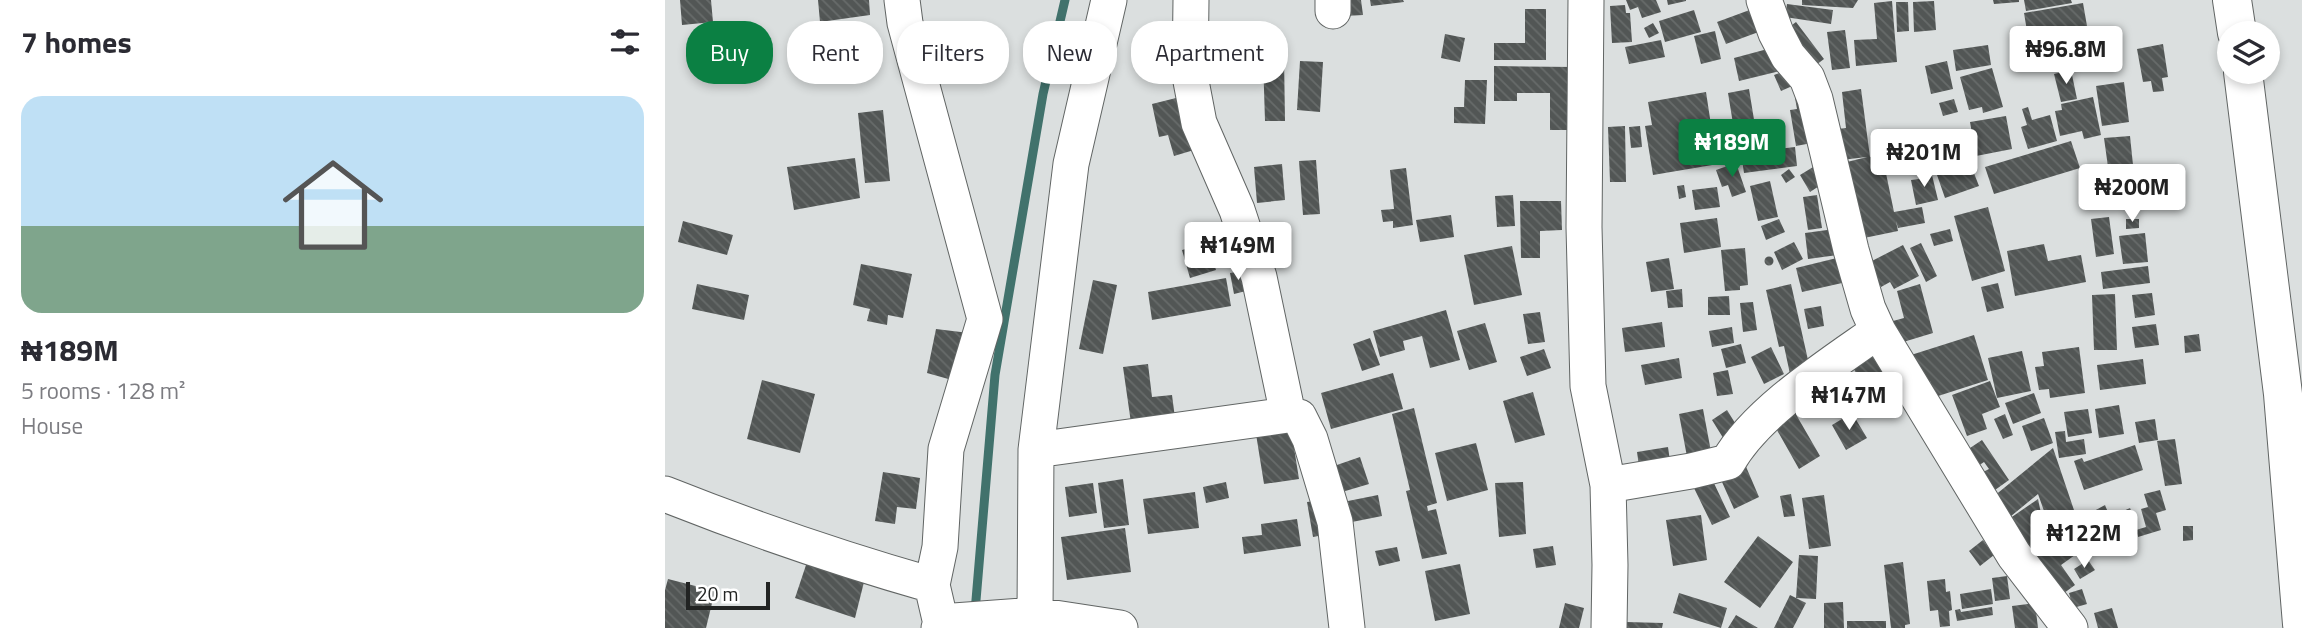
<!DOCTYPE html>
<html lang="en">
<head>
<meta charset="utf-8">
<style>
	body { margin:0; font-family:"Titillium Web",sans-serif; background:#f2f2f3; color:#2b2b33; height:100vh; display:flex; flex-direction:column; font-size:26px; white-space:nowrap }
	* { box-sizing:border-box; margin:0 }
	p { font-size:23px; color:#7c7c81 }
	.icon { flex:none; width:38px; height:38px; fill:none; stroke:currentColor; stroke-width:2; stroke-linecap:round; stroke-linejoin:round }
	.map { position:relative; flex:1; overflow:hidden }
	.details { display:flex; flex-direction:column; background:#fff; width:665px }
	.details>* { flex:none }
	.hud { position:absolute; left:21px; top:21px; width:665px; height:63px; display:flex; gap:14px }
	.buttons { position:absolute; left:1552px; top:21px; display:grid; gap:14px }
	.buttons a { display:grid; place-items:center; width:63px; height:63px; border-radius:50%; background:#fff; box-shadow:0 4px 10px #0003; font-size:35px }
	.scale { position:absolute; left:21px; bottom:18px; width:84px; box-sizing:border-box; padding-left:7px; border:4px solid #222423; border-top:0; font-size:19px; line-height:24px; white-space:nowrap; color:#222423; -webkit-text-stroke:5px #fff; paint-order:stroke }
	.price { position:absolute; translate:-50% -60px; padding:0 16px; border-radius:7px; background:#fff; color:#222; font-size:23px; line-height:46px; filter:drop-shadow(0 2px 4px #0008) }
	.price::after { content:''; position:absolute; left:50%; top:42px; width:21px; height:16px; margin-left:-10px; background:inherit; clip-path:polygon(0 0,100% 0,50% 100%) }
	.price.active { background:#0b8043; color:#fff }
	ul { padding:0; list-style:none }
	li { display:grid; align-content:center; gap:14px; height:371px; padding:0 21px }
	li+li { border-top:2px solid #e1e1e2 }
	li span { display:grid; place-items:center; height:217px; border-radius:21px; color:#555 }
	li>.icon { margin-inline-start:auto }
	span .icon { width:126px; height:126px; fill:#fffc; stroke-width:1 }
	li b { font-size:30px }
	h2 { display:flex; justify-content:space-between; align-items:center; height:84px; padding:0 21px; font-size:30px }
	.pill { padding:0 24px; border-radius:28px; background:#fff; box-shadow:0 4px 10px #0003; font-size:24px; line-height:63px }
	.pill.active { background:#0b8043; color:#fff }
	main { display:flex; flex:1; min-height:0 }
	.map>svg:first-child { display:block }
</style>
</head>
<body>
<main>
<section class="details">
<h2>7 homes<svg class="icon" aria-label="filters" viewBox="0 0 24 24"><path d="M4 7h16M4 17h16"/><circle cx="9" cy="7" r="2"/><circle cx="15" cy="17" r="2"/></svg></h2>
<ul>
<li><span style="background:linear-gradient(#bfe0f5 60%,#7fa58c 0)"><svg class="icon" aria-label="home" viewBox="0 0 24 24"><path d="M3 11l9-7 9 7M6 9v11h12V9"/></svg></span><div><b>₦189M</b><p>5 rooms · 128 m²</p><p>House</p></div></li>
</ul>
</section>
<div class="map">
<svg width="1637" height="628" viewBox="0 0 1637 628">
	<defs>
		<pattern id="building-back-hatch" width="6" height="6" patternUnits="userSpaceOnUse" patternTransform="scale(1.75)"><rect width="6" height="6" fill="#525655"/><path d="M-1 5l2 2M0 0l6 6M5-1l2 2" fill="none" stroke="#676b6a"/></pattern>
	</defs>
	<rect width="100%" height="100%" fill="#dbdfdf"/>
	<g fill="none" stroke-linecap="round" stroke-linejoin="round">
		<path stroke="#41726c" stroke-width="9" d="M310 612 330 375 378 94 400 0"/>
	</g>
	<path fill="url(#building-back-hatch)" d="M15 0H46L48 22 17 25Z
		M153 0H204L205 15 155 22Z
		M679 0H696L698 15 680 16Z
		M705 0H738L739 2 706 6Z
		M961 0H991L996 12 977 18 973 7 965 10Z
		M1002 0H1021V1L1003 5Z
		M1137 0H1193L1188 8 1137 5Z
		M1328 0H1354V2L1329 4Z
		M1359 0H1406L1407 3 1361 11Z
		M1227 1 1232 62 1191 66 1189 40 1212 39 1209 3Z
		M1269 1 1271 30 1249 32 1248 2Z
		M1231 2H1243L1244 31 1232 32Z
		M1418 3 1422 26 1363 37 1359 13Z
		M1122 4 1168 10 1166 24 1120 17Z
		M960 5 961 13H965L967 42 947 43 945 6Z
		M1090 8 1099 30 1061 44 1052 22Z
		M860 9H881V60H829V43H860Z
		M1029 10 1036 32 1000 42 994 21Z
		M1131 22 1159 59 1143 71 1115 34Z
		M988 23 994 33 984 38 979 28Z
		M1180 30 1185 68 1167 70 1162 32Z
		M1050 31 1056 59 1036 64 1029 36Z
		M780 34 800 38 795 62 776 58Z
		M1386 35 1388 59 1365 62 1363 37Z
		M996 40 1000 57 964 64 960 47Z
		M1498 44 1503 77 1497 78 1499 91 1488 92 1486 81 1478 82 1472 49Z
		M1323 45 1326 65 1291 71 1288 50Z
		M1110 47 1115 71 1074 81 1069 58Z
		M619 57 620 121H600L598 58Z
		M635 61 658 62 655 112 632 110Z
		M1282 61 1288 89 1266 94 1260 66Z
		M829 66 909 67 908 130H885V93H852V101H829Z
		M1127 68 1134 83 1116 91 1109 75Z
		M1327 68 1338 107 1318 113 1317 107 1304 110 1295 77Z
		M1406 70 1412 99 1396 102 1389 74Z
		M800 80H822L820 124 789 123V107H799Z
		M1459 82 1464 122 1437 126 1431 86Z
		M1084 89 1092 138 1071 142 1063 93Z
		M1196 89 1205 157 1217 154 1229 212 1257 207 1260 223 1233 228 1231 221 1233 231 1199 238 1174 164 1202 157 1176 160 1172 129 1181 128 1177 92Z
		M1041 92 1046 125 1065 122 1071 161 988 175 980 126 987 125 983 102Z
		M1144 95 1152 142 1131 146 1125 110 1132 109 1130 98Z
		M515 97 529 150 509 156 503 135 494 137 487 104Z
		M1428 97 1436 135 1419 139 1417 131 1395 136 1390 111 1397 110 1396 104Z
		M1289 99 1293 112 1278 116 1274 103Z
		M1363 107 1367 120 1385 115 1392 141 1363 149 1356 127 1362 125 1357 109Z
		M218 110 225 181 200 183 193 113Z
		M1341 116 1347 149 1311 156 1305 122Z
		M960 126 961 182H945L943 127Z
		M975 126 977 147 966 148 964 127Z
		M1465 136 1468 165 1443 167 1439 138Z
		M1406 141 1415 168 1329 194 1320 167Z
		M1279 144 1283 156 1262 163 1258 151Z
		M1130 147 1132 166 1079 173 1076 153Z
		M190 158 195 198 129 210 122 167Z
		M651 160 655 214 638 215 634 161Z
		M1158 161 1168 177 1145 192 1135 175Z
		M1071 163 1081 192 1067 197 1063 185 1057 187 1051 170Z
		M1305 163 1314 186 1280 198 1272 175Z
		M617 164 620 200 592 203 589 167Z
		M741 168 748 225 728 228V221L718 222 716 210 729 209 725 170Z
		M1124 169 1130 177 1121 183 1116 175Z
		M1266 171 1273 200 1251 205 1246 180 1254 179 1252 174Z
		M1105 181 1113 217 1093 221 1085 186Z
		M1019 185 1021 197 1014 199 1012 186Z
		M1052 187 1055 207 1030 210 1027 190Z
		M848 195 850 226 832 227 830 196Z
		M1152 195 1157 228 1143 230 1138 197Z
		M855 201H896L897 230 875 231V258H856Z
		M1323 207 1340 271 1307 281 1289 216Z
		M786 215 789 237 755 242 751 220Z
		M1444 217 1449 254 1431 257 1426 219Z
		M1052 218 1056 247 1019 253 1015 223Z
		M1114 219 1120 232 1101 240 1096 226Z
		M1461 219H1474V228L1461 229Z
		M18 221 68 235 62 255 13 242Z
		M1177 228 1180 254 1143 259 1140 233Z
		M1285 229 1288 241 1269 246 1265 234Z
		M1480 233 1483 262 1458 264 1454 236Z
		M1129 242 1138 259 1117 270 1109 252Z
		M543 243 551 270 525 278 517 250Z
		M1256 243 1272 276 1261 282 1245 248Z
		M1379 244 1383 261 1416 255 1421 282 1350 296 1342 251Z
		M1238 245 1254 276 1229 289 1225 282 1216 287 1203 263Z
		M847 246 857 295 809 305 799 255Z
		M1080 248 1083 285 1075 286V290L1060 291 1056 250Z
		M1180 256 1186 281 1137 292 1131 268Z
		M1099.5 261a4.5 4.5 0 1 1 9 0a4.5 4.5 0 1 1-9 0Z
		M1004 258 1009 289 986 292 981 262Z
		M196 264 247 274 238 318 223 315 222 325 202 321 205 309 188 305Z
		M1483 266 1485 283 1438 289 1436 272Z
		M577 271 581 291 569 294 565 273Z
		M561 278 566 306 487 320 483 292Z
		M428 280 452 285 438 354 414 349Z
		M1333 283 1339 308 1322 312 1316 287Z
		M32 284 84 295 79 320 27 309Z
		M1126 284 1145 369 1125 374 1119 346 1114 347 1101 290Z
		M1255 284 1268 333 1235 343 1228 321 1239 318 1232 291Z
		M1017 289 1018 307 1003 308 1001 291Z
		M1487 293 1490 315 1470 318 1467 295Z
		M1450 294 1452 350H1429L1427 295Z
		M1064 296 1065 315H1043V297Z
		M1088 302 1092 330 1078 332 1075 303Z
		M1156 306 1159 326 1143 329 1139 309Z
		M781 310 795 360 765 368 757 336 738 341 740 350 715 357 708 331Z
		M875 312 880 342 863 344 858 314Z
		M997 322 1000 347 960 352 957 328Z
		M820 323 832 362 804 370 792 331Z
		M1491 324 1494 345 1470 348 1467 327Z
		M1067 327 1069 343 1047 347 1044 331Z
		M271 329 304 333 294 382 262 373Z
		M1534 334 1536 351 1520 353 1519 336Z
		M1309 335 1323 380 1270 397 1265 381 1256 384 1246 355Z
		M705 338 715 365 697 371 688 344Z
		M1076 344 1081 363 1061 368 1056 349Z
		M1106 347 1119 374 1099 384 1086 357Z
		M1414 347 1420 393 1385 398 1384 389 1374 390 1370 367 1379 366 1377 352Z
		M879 349 886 368 862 376 855 357Z
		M1208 351 1226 382 1204 396 1186 364Z
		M1357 351 1366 391 1332 398 1323 358Z
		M1014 358 1017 378 980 385 976 365Z
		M1478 359 1481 384 1435 390 1432 365Z
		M483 364 487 397 507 395 510 418 466 423 458 367Z
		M1183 367 1202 398 1185 408 1165 378Z
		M1063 370 1068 394 1052 396 1048 373Z
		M728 373 738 409 666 429 656 393Z
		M1161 378 1176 401 1165 409 1150 387Z
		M97 380 150 394 135 453 82 439Z
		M1325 381 1335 407 1317 414 1322 429 1302 436 1287 395Z
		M868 392 880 435 850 443 838 401Z
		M1369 393 1376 413 1348 424 1340 403Z
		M1454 405 1459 434 1434 438 1430 409Z
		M749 408 772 503 762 506 763 511 771 509 782 554 757 559 741 491 745 490 727 414Z
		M1038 409 1047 457 1023 462 1014 414Z
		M1423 409 1427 433 1403 437 1399 412Z
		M1062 410 1075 431 1060 441 1047 420Z
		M1129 411 1155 456 1134 469 1108 423Z
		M1187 413 1202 438 1181 450 1167 425Z
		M1340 414 1348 435 1338 439 1329 419Z
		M1379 418 1388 443 1366 451 1357 426Z
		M1490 419 1493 440 1474 443 1470 422Z
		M626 429 634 479 599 484 591 434Z
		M1400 431 1401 442 1419 439 1421 454 1394 458 1390 432Z
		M1510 439 1517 484 1500 486 1492 441Z
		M1317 440 1344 480 1330 490 1318 472 1324 469 1319 462 1310 468 1299 452Z
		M811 443 823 490 782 501 770 453Z
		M1470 445 1478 470 1419 490 1409 461 1417 458 1419 462Z
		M1003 447 1006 468 975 473 972 452Z
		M1388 448 1411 516 1384 525 1373 494 1340 521 1323 501Z
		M695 457 704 484 677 492 669 466Z
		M1079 462 1094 497 1069 509 1053 473Z
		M218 472 255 478 251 509 232 507 230 524 210 521Z
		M458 479 464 525 439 528 433 483Z
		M1047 479 1065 517 1047 525 1029 488Z
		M561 482 564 498 541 503 538 487Z
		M858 482 861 534 834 537 830 483Z
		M428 483 432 513 404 517 400 487Z
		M1495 490 1501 510 1491 513 1496 530 1473 537 1471 530 1481 527 1476 509 1483 507 1479 494Z
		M530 492 534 528 483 534 478 499Z
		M1126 494 1130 516 1119 517 1115 496Z
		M713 495 717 516 687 522 683 501Z
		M1159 495 1166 546 1144 549 1137 498Z
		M1373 499 1381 537 1361 551 1341 521Z
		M659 500 664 534 648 537 642 502Z
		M1440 505 1445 517 1465 508 1470 520 1440 534 1429 511Z
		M1036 515 1042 560 1008 566 1001 520Z
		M632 519 636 546 579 554 577 537 597 535 596 524Z
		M1390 524 1395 533 1387 538 1382 530Z
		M1518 526H1528V540L1518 541Z
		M460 528 466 572 402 580 396 537Z
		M1403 530 1417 550 1396 565 1410 585 1395 596 1367 556Z
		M1093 536 1128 562 1095 608 1059 582Z
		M1318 540 1329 555 1315 566 1304 551Z
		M888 546 891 565 871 568 868 549Z
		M732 547 735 561 714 566 710 551Z
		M1134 555 1153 556 1151 599 1131 598Z
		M143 559 199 582 190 618 130 598Z
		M1423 560 1430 570 1415 579 1409 569Z
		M1238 562 1245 624 1240 625V628H1226L1219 565Z
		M795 564 805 614 770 621 760 571Z
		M1342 576 1345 599 1330 601 1327 578Z
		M3 579 50 591 41 628H0V590Z
		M1280 579 1281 592 1285 591 1287 610 1284 611 1285 626 1275 627 1273 610 1265 611 1262 581Z
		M1326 589 1328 604 1297 609 1295 594Z
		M1417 589 1422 604 1408 608 1404 593Z
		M1014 593 1062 608 1056 628 1008 613Z
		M1125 595 1141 603 1128 628H1109Z
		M1178 602 1179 628H1159V603Z
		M900 603 919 608 914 628H894Z
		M1370 603 1373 628H1350L1347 606Z
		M1327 607 1328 615 1292 621 1290 610 1295 609 1296 612Z
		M1447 608 1453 628H1433L1429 613Z
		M1071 615 1093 628H1063Z
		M1182 621H1221V628H1182Z
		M961 622 998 623 997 628H961Z"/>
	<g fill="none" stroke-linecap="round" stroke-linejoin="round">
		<defs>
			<path id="minor" d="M237 0 240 23 320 319 281 449 275 547 267 585 277 628
				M526 0 525 76 534 123 572 210 594 277 623 415
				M921 0 919 227 923 386 943 485 945 565 944 628
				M1099 0 1111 33 1123 56 1142 78 1150 99 1186 250 1203 309 1213 331 1349 555 1405 628
				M668 11V0
				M371 450 623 415 634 417 645 439 670 522 682 628
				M943 485 1026 471 1063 462C1091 412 1165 365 1213 331
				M0 494C88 529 176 559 267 585
				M274 628 289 621 370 615 455 628
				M372 628 370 615 371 450 406 164 444 0"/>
			<path id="highway" d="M1567 0 1572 33
				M1578 72 1618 394 1637 624"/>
		</defs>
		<use href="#minor" stroke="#616564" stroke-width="37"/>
		<use href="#highway" stroke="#616564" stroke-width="40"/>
		<use href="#minor" stroke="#fff" stroke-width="35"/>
		<use href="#highway" stroke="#fff" stroke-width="38"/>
	</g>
</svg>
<div class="buttons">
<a><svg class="icon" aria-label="layers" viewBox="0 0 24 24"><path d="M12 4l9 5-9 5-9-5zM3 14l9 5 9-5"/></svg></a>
</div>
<div class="scale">20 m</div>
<b class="price" style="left:1401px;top:86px">₦96.8M</b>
<b class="price active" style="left:1067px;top:179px">₦189M</b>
<b class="price" style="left:1259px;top:189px">₦201M</b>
<b class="price" style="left:1467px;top:224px">₦200M</b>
<b class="price" style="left:573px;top:282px">₦149M</b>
<b class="price" style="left:1184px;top:432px">₦147M</b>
<b class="price" style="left:1419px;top:570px">₦122M</b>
<div class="hud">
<a class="pill active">Buy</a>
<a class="pill">Rent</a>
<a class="pill">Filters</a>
<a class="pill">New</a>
<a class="pill">Apartment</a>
</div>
</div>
</main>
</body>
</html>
